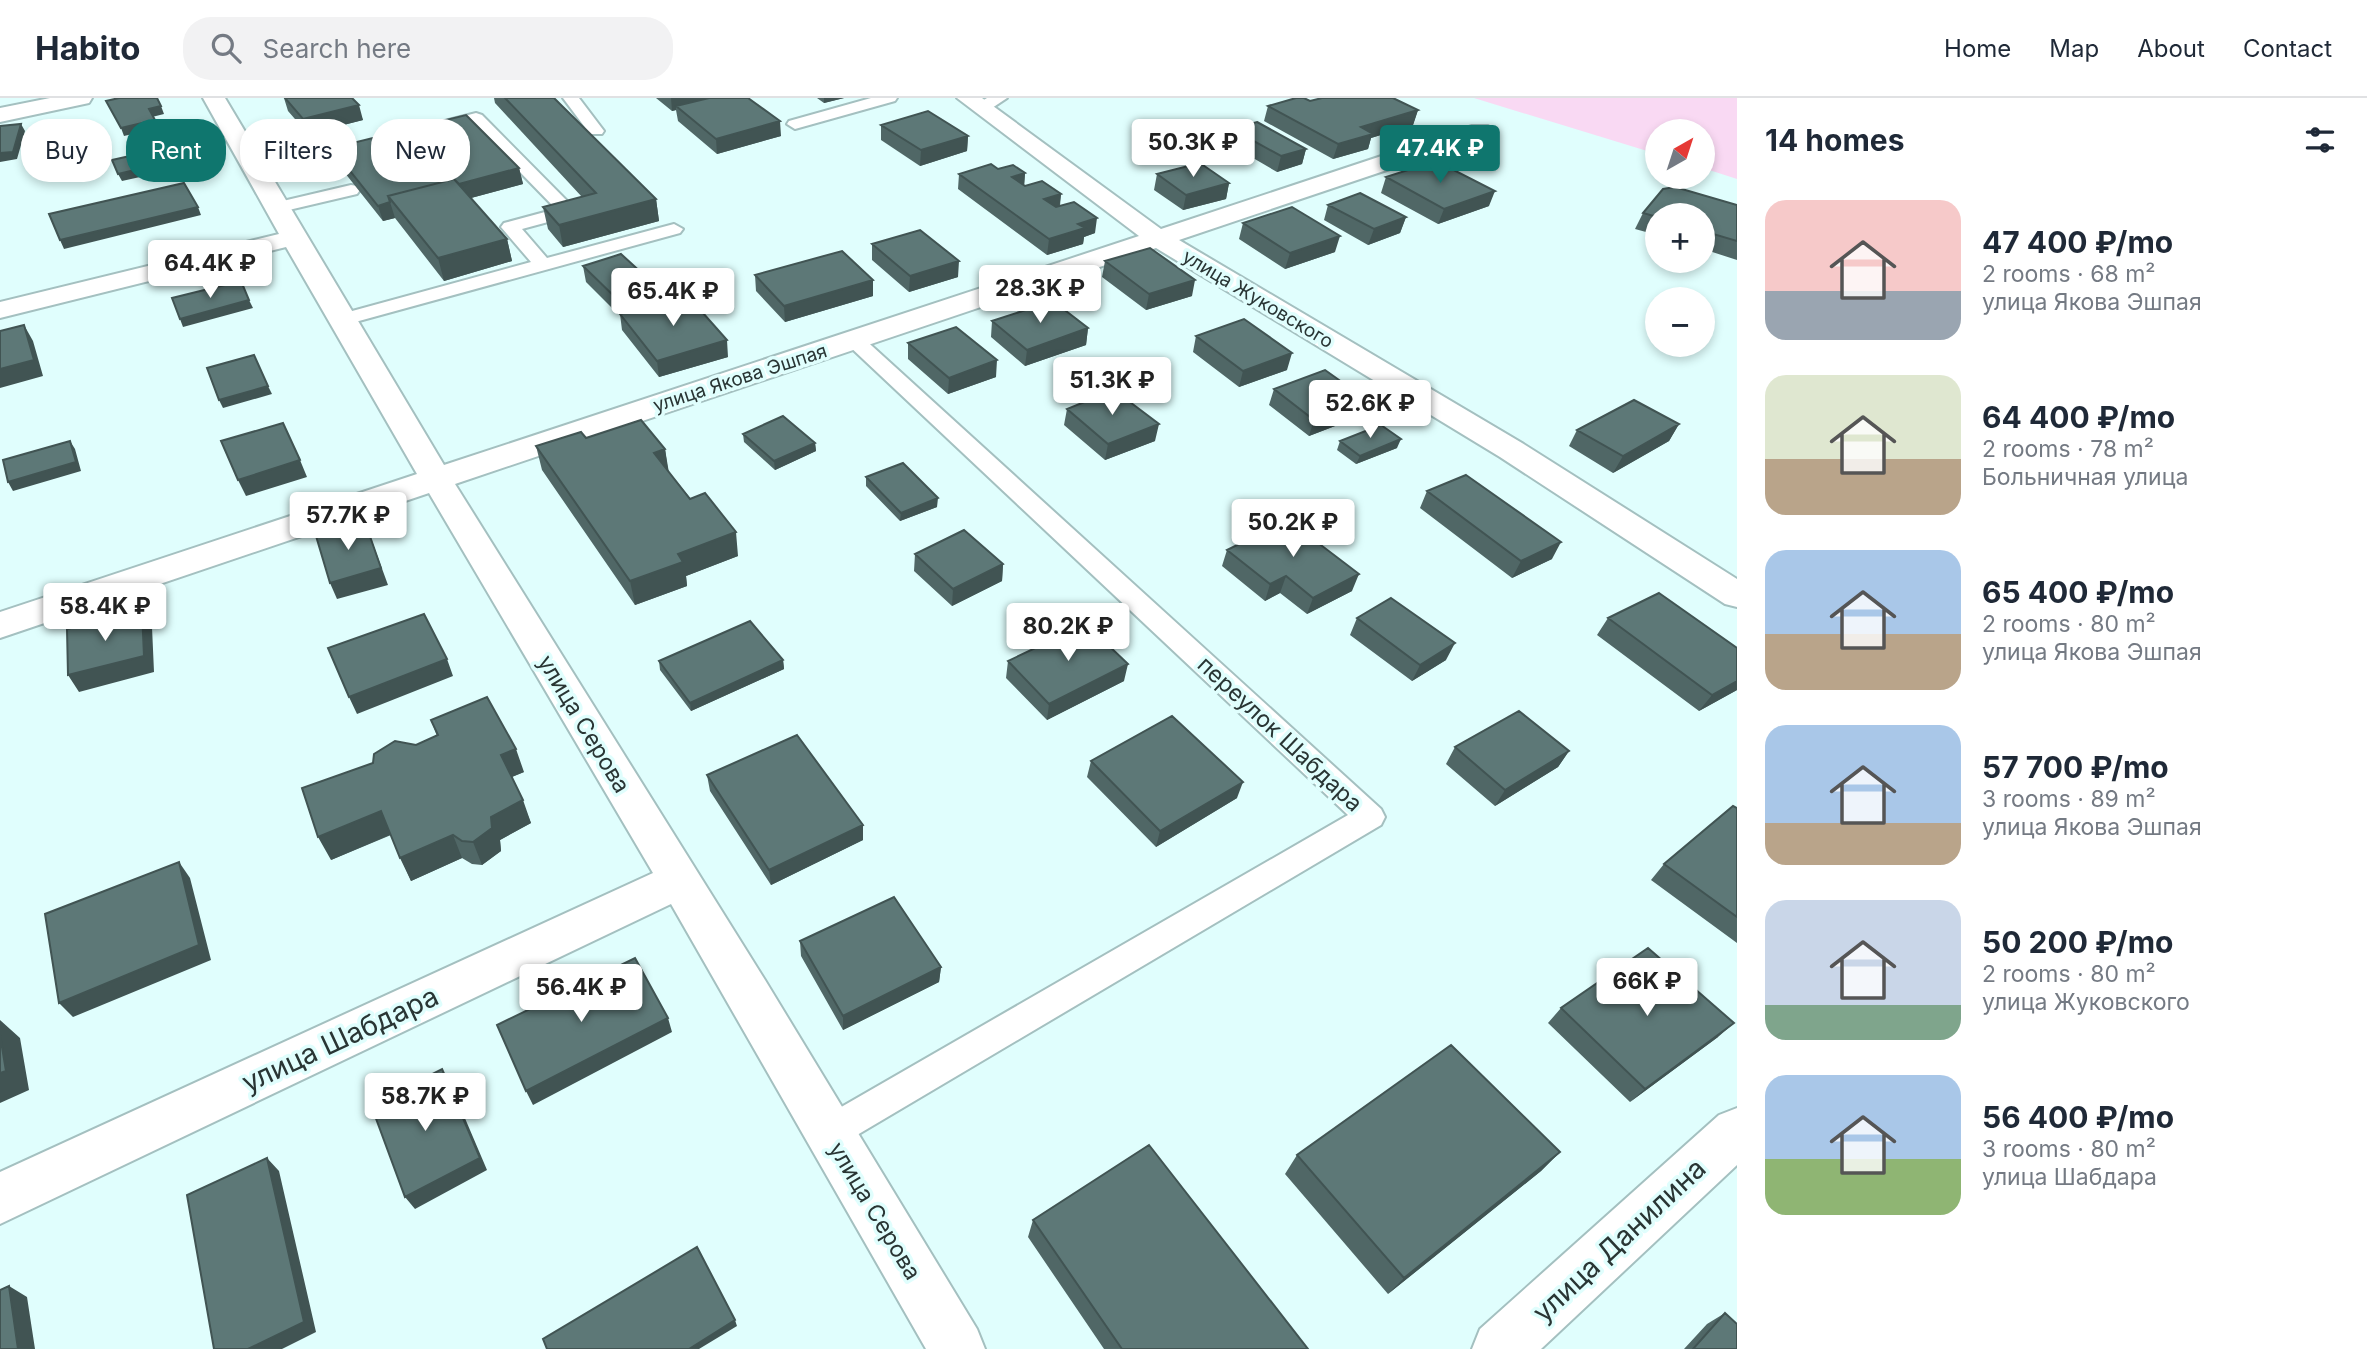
<!DOCTYPE html>
<html lang="en">
<head>
<meta charset="utf-8">
<style>
	body { margin:0; font-family:Inter,sans-serif; background:#f2f2f3; color:#1f2937; height:100vh; display:flex; flex-direction:column; font-size:26px; white-space:nowrap }
	* { box-sizing:border-box; margin:0 }
	p { font-size:23px; color:#747a83 }
	.icon { flex:none; width:38px; height:38px; fill:none; stroke:currentColor; stroke-width:2; stroke-linecap:round; stroke-linejoin:round }
	.map { position:relative; flex:1; overflow:hidden }
	.sheet { display:flex; flex-direction:column; background:#fff; width:630px }
	.sheet>* { flex:none }
	.hud { position:absolute; left:21px; top:21px; width:665px; height:63px; display:flex; gap:14px }
	.needle { width:46px; rotate:39deg }
	.tools { position:absolute; left:1645px; top:21px; display:grid; gap:14px }
	.tools a { display:grid; place-items:center; width:70px; height:70px; border-radius:50%; background:#fff; box-shadow:0 4px 10px #0003; font-size:35px }
	.price { position:absolute; translate:-50% -60px; padding:0 16px; border-radius:7px; background:#fff; color:#222; font-size:23px; line-height:46px; filter:drop-shadow(0 2px 4px #0008) }
	.price::after { content:''; position:absolute; left:50%; top:42px; width:21px; height:16px; margin-left:-10px; background:inherit; clip-path:polygon(0 0,100% 0,50% 100%) }
	.price.current { background:#0f766e; color:#fff }
	ul { padding:0; list-style:none }
	li { display:flex; align-items:center; gap:21px; height:175px; padding:0 28px }
	li span { display:grid; place-items:center; flex:none; width:196px; height:140px; border-radius:21px; color:#555 }
	li>.icon { margin-inline-start:auto }
	span .icon { width:84px; height:84px; fill:#fffc; stroke-width:1 }
	li b { font-size:30px }
	h2 { display:flex; justify-content:space-between; align-items:center; height:84px; padding:0 28px; font-size:30px }
	.pill { padding:0 24px; border-radius:28px; background:#fff; box-shadow:0 4px 10px #0003; font-size:24px; line-height:63px }
	.pill.current { background:#0f766e; color:#fff }
	header { display:flex; align-items:center; gap:42px; box-sizing:border-box; height:98px; padding:0 35px; background:#fff; border-bottom:2px solid #e0e1e3 }
	header strong { font-size:33px }
	nav { display:flex; gap:38px; margin-inline-start:auto; font-size:24px }
	.search { width:490px; height:63px; background:#f2f2f3; display:flex; align-items:center; gap:18px; box-sizing:border-box; padding:0 24px; border-radius:28px; color:#747a83; font-size:26px }
	main { display:flex; flex:1; min-height:0 }
	.map>svg:first-child { display:block }
</style>
</head>
<body>
<header>
<strong>Habito</strong>
<div class="search"><svg class="icon" aria-label="search" viewBox="0 0 24 24"><circle cx="10" cy="10" r="6"/><path d="M15 15l6 6"/></svg>Search here</div>
<nav><a>Home</a><a>Map</a><a>About</a><a>Contact</a></nav>
</header>
<main>
<div class="map">
<svg width="1737" height="1251" viewBox="0 0 1737 1251">
	<rect width="100%" height="100%" fill="#e0fefd"/>
	<path fill="#f9d9f3" d="M1474 0H1737V81L1703 70V33H1657V56Z"/>
	<g fill="none" stroke-linecap="round" stroke-linejoin="round">
		<defs>
			<path id="service" d="M563 0H579L604 33 602 36H590Z
				M871 0H897L895 3 795 31 787 26 789 23Z
				M987 0H1007L989 12H977V6Z
				M476 15 482 17 577 113 574 117 522 131 547 160 674 126 683 131 680 135 348 226H334L331 222 334 218 531 164 501 129 504 125 556 111 473 26 435 35 427 30 429 27Z
				M351 87 357 88 360 92 357 96 276 115 267 110 270 106Z
				M854 236 861 238 1381 711 1385 719 1381 727 830 1053 817 1047 812 1035 817 1023 1348 717 847 246 844 242Z"/>
			<path id="minor" d="M50 0H92L89 5 0 24V10Z
				M203 0H225L444 367 1139 138 957 0H982L1161 131 1472 28H1488L1491 33 1488 38 1179 142 1522 345 1737 481V509L1725 506 1500 359 1156 150 455 386 765 882 977 1231 985 1251H926L671 806 0 1126V1074L653 775 429 395 0 540V514L417 376 286 149 0 220V204L279 136Z
				M1737 1010V1067L1541 1251H1472L1480 1231 1719 1017Z"/>
		</defs>
		<use href="#service" stroke="#a4c0c0" stroke-width="4"/>
		<use href="#minor" stroke="#a4c0c0" stroke-width="4"/>
		<use href="#service" fill="#fff" fill-rule="evenodd"/>
		<use href="#minor" fill="#fff" fill-rule="evenodd"/>
	</g>
	<path fill="#506766" d="M284 0H352L363 22 308 36 288 13Z
		M494 0H554L656 101 659 123 563 149 548 131 543 109 582 99 495 5Z
		M656 0H748L781 38 717 56 678 23 676 12 672 13Z
		M817 0H844L824 5Z
		M1310 3 1418 12 1413 27 1371 40 1368 51 1333 61 1264 23 1268 8Z
		M881 27 968 38 967 53 920 68 881 42Z
		M1232 31 1306 51 1302 66 1277 74 1229 46Z
		M332 50 519 70 523 86 471 100 507 141 512 163 444 183 395 120 383 123 337 65Z
		M998 71 1025 75 1024 87 1061 96 1060 108 1095 135 1084 139 1083 146 1047 157 958 91 959 76Z
		M1157 76 1229 85 1226 101 1183 112 1154 92Z
		M1386 79 1489 108 1438 126 1381 95Z
		M1328 107 1406 119 1400 135 1368 147 1324 122Z
		M1737 107V162L1703 151V117H1657V137L1635 131 1643 115Z
		M1243 125 1335 154 1285 171 1239 141Z
		M872 146 958 179 909 194 872 162Z
		M1105 163 1192 198 1146 212 1102 179Z
		M583 168 655 187 657 203 618 216 586 184Z
		M755 177 873 182V198L785 224 756 193Z
		M620 216 728 259 659 279 622 232Z
		M992 223 1088 230 1086 247 1025 268 991 239Z
		M1196 238 1287 272 1239 289 1193 254Z
		M908 245 996 279 948 296 908 261Z
		M1274 291 1367 302 1361 318 1309 338 1269 307Z
		M1067 311 1155 343 1105 362 1064 327Z
		M1679 326 1669 343 1613 375 1569 348 1577 332Z
		M743 336 815 345 816 353 775 372 744 344Z
		M586 340 665 351 668 373 738 458 686 478 687 488 635 507 542 372 536 348Z
		M1340 343 1397 350 1356 366 1337 352Z
		M866 379 937 409 900 423 866 388Z
		M1427 393 1552 461 1512 480 1420 410Z
		M1227 452 1352 493 1307 516 1280 495 1265 503 1222 468Z
		M915 456 1003 466 1002 483 952 508 914 473Z
		M1357 520 1446 562 1412 583 1350 537Z
		M1608 520 1737 592 1699 613 1597 537Z
		M783 562 784 571 691 613 660 572 659 563Z
		M1008 563 1124 583 1047 622 1006 580Z
		M431 622 524 674 512 679 531 725 500 742 501 753 482 767 472 766 462 760 411 783 391 737 331 762 416 647 437 638Z
		M1455 649 1569 653 1558 669 1495 708 1446 666Z
		M1091 663 1237 700 1156 749 1087 679Z
		M707 677 863 727V742L771 787 710 693Z
		M1737 710V845L1651 782 1664 766Z
		M800 843 941 869 939 884 843 932 801 858Z
		M1561 910 1718 939 1630 1004 1548 925Z
		M1560 1054 1541 1073 1388 1196 1285 1076 1297 1057Z
		M1033 1122 1308 1251H1104L1028 1139Z
		M1725 1215 1737 1251H1684L1707 1226Z"/>
	<path fill="#415453" d="M671 0H710L676 8V12L672 13Z
		M824 0H844L824 5Z
		M359 7 363 22 308 36 303 21Z
		M161 8 164 16 152 19 149 11Z
		M1418 12 1413 27 1371 40 1368 51 1333 61 1338 46 1361 29Z
		M155 22 158 30 124 38 121 30Z
		M780 23 781 38 717 56 716 41Z
		M21 26 25 33 17 61 0 64V55Z
		M968 38 967 53 920 68 921 52Z
		M1306 51 1302 66 1277 74 1281 58Z
		M173 63 176 71 122 83 118 76Z
		M519 70 523 86 404 118 393 104Z
		M1025 75 1024 90 1012 79Z
		M1229 85 1226 101 1183 112 1186 97Z
		M1495 93 1489 108 1438 126 1444 111Z
		M1061 96 1059 111 1044 101Z
		M656 101 659 123 563 149 559 127Z
		M390 104 395 120 383 123 378 108Z
		M198 109 201 117 64 151 60 142Z
		M1406 119 1400 135 1368 147 1374 131Z
		M1097 120 1095 135 1084 139 1083 146 1047 157 1049 141 1078 126Z
		M1340 138 1335 154 1285 171 1290 155Z
		M507 141 512 163 444 183 438 160Z
		M959 163 958 179 909 194 910 178Z
		M873 182V198L785 224 784 208Z
		M1195 182 1192 198 1146 212 1149 196Z
		M655 187 657 203 618 216 616 200Z
		M249 202 253 210 183 229 180 221Z
		M24 227 33 243 43 278 0 290V271Z
		M1088 230 1086 247 1025 268 1027 252Z
		M727 242 728 259 659 279 657 263Z
		M1292 255 1287 272 1239 289 1243 273Z
		M997 262 996 279 948 296 949 280Z
		M268 288 272 296 223 310 219 302Z
		M1367 302 1361 318 1309 338 1314 322Z
		M1159 326 1155 343 1105 362 1108 346Z
		M1679 326 1669 343 1613 375 1623 358Z
		M1401 341 1397 350 1356 366 1360 358Z
		M70 343 75 351 81 373 13 393 8 384Z
		M815 345 816 353 775 372 774 363Z
		M665 351 669 375 654 355Z
		M300 362 307 379 246 398 238 382Z
		M938 400 937 409 900 423 901 415Z
		M365 424 388 487 337 501 330 485Z
		M736 434 738 458 686 478 687 488 635 507 630 483 678 456Z
		M1561 444 1552 461 1512 480 1521 463Z
		M1003 466 1002 483 952 508 953 491Z
		M1359 476 1352 493 1307 516 1313 500Z
		M1286 478 1280 495 1265 503 1270 486Z
		M142 513 152 529 154 574 79 594 68 577Z
		M1455 545 1446 562 1412 583 1420 567Z
		M447 561 453 578 357 616 349 599Z
		M783 562 784 571 691 613 690 605Z
		M1128 566 1124 583 1047 622 1049 606Z
		M1737 583V592L1699 613 1712 597Z
		M516 651 524 674 509 680 501 657Z
		M1569 653 1558 669 1495 708 1505 692Z
		M1243 684 1237 700 1156 749 1160 733Z
		M523 702 531 725 500 742 501 753 482 767 473 744 491 719Z
		M381 713 392 736 331 762 318 739Z
		M863 727V742L771 787 769 772Z
		M453 737 462 760 411 783 400 760Z
		M179 764 190 780 211 862 73 919 59 905Z
		M941 869 939 884 843 932V918Z
		M668 920 672 934 533 1007 526 993Z
		M0 922 20 940 29 992 0 1005Z
		M1734 925 1718 939 1630 1004 1645 991Z
		M442 971 450 985 487 1072 415 1111 405 1099Z
		M1560 1054 1541 1073 1388 1196 1404 1180Z
		M267 1060 279 1073 316 1234 282 1251H248Z
		M9 1188 27 1199 35 1251H18Z
		M735 1222 737 1228 699 1251H689Z"/>
	<path fill="#5d7877" stroke="#415453" stroke-width="2" d="M119 0H157L161 8 149 11 155 22 121 30 106 3Z
		M285 0H352L359 7 303 21Z
		M505 0H554L656 101 559 127 543 109 596 95Z
		M709 0H748L780 23 716 41 676 8Z
		M1296 0H1304L1310 3 1322 0H1393L1418 12 1361 29 1373 36 1338 46 1268 8Z
		M928 13 968 38 921 52 881 27Z
		M466 17 519 70 459 86 454 81 388 98 390 104 378 108 332 50Z
		M1257 24 1306 51 1281 58 1232 31Z
		M21 26 13 54 0 55V28Z
		M166 50 173 63 118 76 112 62Z
		M1436 63 1495 93 1444 111 1386 79Z
		M1200 65 1229 85 1186 97 1157 76Z
		M991 66 998 71 1013 67 1025 75 1012 79 1025 88 1042 83 1061 96 1044 101 1056 109 1074 104 1097 120 1078 126 1085 130 1049 141 959 76Z
		M454 81 507 141 438 160 388 98Z
		M184 85 198 109 60 142 49 116Z
		M1675 89 1737 107V143L1703 133V117H1657V119L1643 115 1663 91Z
		M1360 95 1406 119 1374 131 1328 107Z
		M1292 109 1340 138 1290 155 1243 125Z
		M920 132 959 163 910 178 872 146Z
		M1150 150 1195 182 1149 196 1105 163Z
		M842 153 873 182 784 208 755 177Z
		M621 156 655 187 616 200 583 168Z
		M241 183 249 202 180 221 172 200Z
		M687 197 727 242 657 263 620 216Z
		M1053 203 1088 230 1027 252 992 223Z
		M1244 221 1292 255 1243 273 1196 238Z
		M24 227 34 262 0 271V233Z
		M956 229 997 262 949 280 908 245Z
		M254 257 268 288 219 302 207 270Z
		M1325 272 1367 302 1314 322 1274 291Z
		M1114 292 1159 326 1108 346 1067 311Z
		M1634 302 1679 326 1623 358 1577 332Z
		M783 318 815 345 774 363 743 336Z
		M641 322 665 351 654 355 690 401 705 395 736 434 678 456 683 464 630 483 536 348 581 334 586 340Z
		M283 325 300 362 238 382 221 343Z
		M1381 327 1401 341 1360 358 1340 343Z
		M70 343 76 364 8 384 3 362Z
		M903 365 938 400 901 415 866 379Z
		M1466 377 1561 444 1521 463 1427 393Z
		M1288 422 1359 476 1313 500 1286 478 1270 486 1227 452Z
		M365 424 381 470 330 485 316 438Z
		M964 432 1003 466 953 491 915 456Z
		M1659 495 1737 550V583L1712 597 1608 520Z
		M1391 500 1455 545 1420 567 1357 520Z
		M142 513 144 558 68 577 67 531Z
		M424 516 447 561 349 599 328 550Z
		M750 523 783 562 690 605 659 563Z
		M1086 526 1128 566 1049 606 1008 563Z
		M487 599 516 651 501 657 523 702 491 719 492 730 473 744 462 743 453 737 400 760 381 713 318 739 302 690 373 665 374 656 395 643 416 647 438 637 431 622Z
		M1519 613 1569 653 1505 692 1455 649Z
		M1172 618 1243 684 1160 733 1091 663Z
		M797 637 863 727 769 772 707 677Z
		M1733 708 1737 710V819L1664 766Z
		M179 764 199 847 59 905 45 816Z
		M894 799 941 869 843 918 800 843Z
		M1648 850 1734 925 1645 991 1561 910Z
		M635 860 668 920 526 993 497 927Z
		M0 937 6 973 0 975Z
		M1451 947 1560 1054 1404 1180 1297 1057Z
		M442 971 480 1060 405 1099 371 1007Z
		M1149 1047 1308 1251H1122L1033 1122Z
		M267 1060 304 1224 248 1251H214L187 1097Z
		M697 1149 735 1222 689 1251H547L543 1241Z
		M9 1188 18 1251H0V1192Z
		M1725 1215 1737 1226V1251H1693Z"/>
	<g text-anchor="middle" dominant-baseline="central" stroke-width="7" stroke-linejoin="round" paint-order="stroke">
		<g font-size="19" fill="#293534" stroke="#e0fefd">
			<text transform="translate(1258 201) rotate(31)">улица Жуковского</text>
			<text transform="translate(740 280) rotate(-18)">улица Якова Эшпая</text>
		</g>
		<g font-size="23" fill="#293534" stroke="#e0fefd">
			<text transform="translate(584 626) rotate(59)">улица Серова</text>
			<text transform="translate(1280 636) rotate(43)">переулок Шабдара</text>
			<text transform="translate(875 1113) rotate(59)">улица Серова</text>
		</g>
		<g font-size="28" fill="#293534" stroke="#e0fefd">
			<text transform="translate(340 941) rotate(-25)">улица Шабдара</text>
			<text transform="translate(1619 1142) rotate(-43)">улица Данилина</text>
		</g>
	</g>
</svg>
<div class="tools">
<a><svg class="needle" viewBox="-14 -14 28 28"><path d="M0-13l5 13h-10z" fill="#e53935"/><path d="M0 13l5-13h-10z" fill="#747a83"/></svg></a>
<a>+</a>
<a>−</a>
</div>
<b class="price" style="left:1193px;top:81px">50.3K ₽</b>
<b class="price current" style="left:1440px;top:87px">47.4K ₽</b>
<b class="price" style="left:210px;top:202px">64.4K ₽</b>
<b class="price" style="left:1040px;top:227px">28.3K ₽</b>
<b class="price" style="left:673px;top:230px">65.4K ₽</b>
<b class="price" style="left:1112px;top:319px">51.3K ₽</b>
<b class="price" style="left:1370px;top:342px">52.6K ₽</b>
<b class="price" style="left:348px;top:454px">57.7K ₽</b>
<b class="price" style="left:1293px;top:461px">50.2K ₽</b>
<b class="price" style="left:105px;top:545px">58.4K ₽</b>
<b class="price" style="left:1068px;top:565px">80.2K ₽</b>
<b class="price" style="left:1647px;top:920px">66K ₽</b>
<b class="price" style="left:581px;top:926px">56.4K ₽</b>
<b class="price" style="left:425px;top:1035px">58.7K ₽</b>
<div class="hud">
<a class="pill">Buy</a>
<a class="pill current">Rent</a>
<a class="pill">Filters</a>
<a class="pill">New</a>
</div>
</div>
<section class="sheet">
<h2>14 homes<svg class="icon" aria-label="filters" viewBox="0 0 24 24"><path d="M4 7h16M4 17h16"/><circle cx="9" cy="7" r="2"/><circle cx="15" cy="17" r="2"/></svg></h2>
<ul>
<li><span style="background:linear-gradient(#f6c9c9 65%,#9aa5b1 0)"><svg class="icon" aria-label="home" viewBox="0 0 24 24"><path d="M3 11l9-7 9 7M6 9v11h12V9"/></svg></span><div><b>47 400 ₽/mo</b><p>2 rooms · 68 m²</p><p>улица Якова Эшпая</p></div></li>
<li><span style="background:linear-gradient(#dfe7d0 60%,#b9a48a 0)"><svg class="icon" aria-label="home" viewBox="0 0 24 24"><path d="M3 11l9-7 9 7M6 9v11h12V9"/></svg></span><div><b>64 400 ₽/mo</b><p>2 rooms · 78 m²</p><p>Больничная улица</p></div></li>
<li><span style="background:linear-gradient(#a9c7e8 60%,#b9a48a 0)"><svg class="icon" aria-label="home" viewBox="0 0 24 24"><path d="M3 11l9-7 9 7M6 9v11h12V9"/></svg></span><div><b>65 400 ₽/mo</b><p>2 rooms · 80 m²</p><p>улица Якова Эшпая</p></div></li>
<li><span style="background:linear-gradient(#a9c7e8 70%,#b9a48a 0)"><svg class="icon" aria-label="home" viewBox="0 0 24 24"><path d="M3 11l9-7 9 7M6 9v11h12V9"/></svg></span><div><b>57 700 ₽/mo</b><p>3 rooms · 89 m²</p><p>улица Якова Эшпая</p></div></li>
<li><span style="background:linear-gradient(#c9d6e8 75%,#7fa58c 0)"><svg class="icon" aria-label="home" viewBox="0 0 24 24"><path d="M3 11l9-7 9 7M6 9v11h12V9"/></svg></span><div><b>50 200 ₽/mo</b><p>2 rooms · 80 m²</p><p>улица Жуковского</p></div></li>
<li><span style="background:linear-gradient(#a9c7e8 60%,#8fb573 0)"><svg class="icon" aria-label="home" viewBox="0 0 24 24"><path d="M3 11l9-7 9 7M6 9v11h12V9"/></svg></span><div><b>56 400 ₽/mo</b><p>3 rooms · 80 m²</p><p>улица Шабдара</p></div></li>
</ul>
</section>
</main>
</body>
</html>
